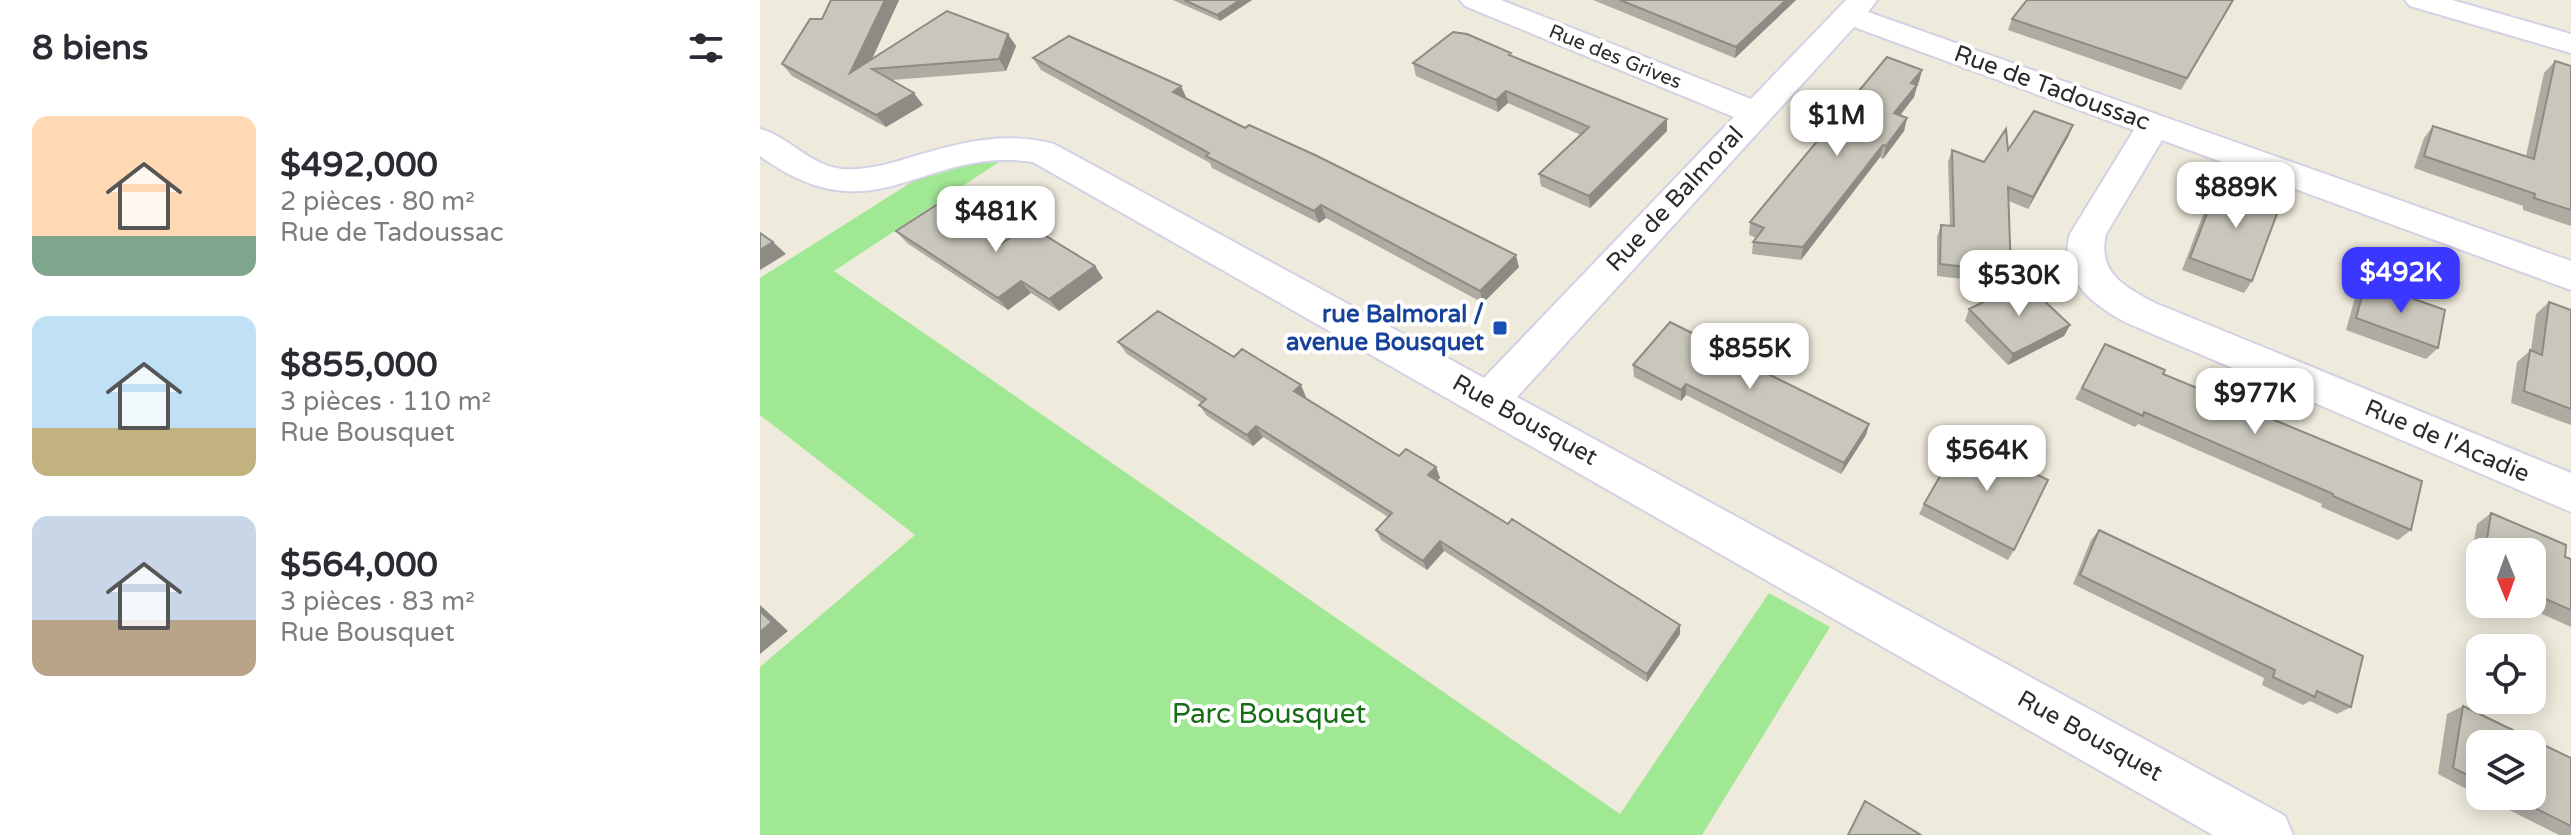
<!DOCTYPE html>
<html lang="fr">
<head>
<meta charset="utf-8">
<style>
	body { margin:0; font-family:"Varela Round",sans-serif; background:#f2f2f3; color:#2b2b33; height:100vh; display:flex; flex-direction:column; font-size:30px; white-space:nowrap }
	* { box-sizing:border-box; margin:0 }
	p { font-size:26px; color:#7c7c81 }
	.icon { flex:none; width:44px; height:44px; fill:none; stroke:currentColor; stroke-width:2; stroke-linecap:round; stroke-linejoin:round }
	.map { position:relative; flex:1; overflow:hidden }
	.details { display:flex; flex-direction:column; background:#fff; width:760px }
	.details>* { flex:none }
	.needle { width:52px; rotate:179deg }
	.controls { position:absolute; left:1706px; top:538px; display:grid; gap:16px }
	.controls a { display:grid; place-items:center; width:80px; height:80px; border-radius:16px; background:#fff; box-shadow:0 4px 20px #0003; font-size:40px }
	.price { position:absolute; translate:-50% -68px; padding:0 18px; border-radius:16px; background:#fff; color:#222; font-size:26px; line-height:52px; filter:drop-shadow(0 2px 4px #0008) }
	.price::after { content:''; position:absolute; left:50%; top:48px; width:24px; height:18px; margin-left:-12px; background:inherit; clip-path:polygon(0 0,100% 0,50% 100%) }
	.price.active { background:#3a38ff; color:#fff }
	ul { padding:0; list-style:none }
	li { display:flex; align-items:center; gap:24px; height:200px; padding:0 32px }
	li span { display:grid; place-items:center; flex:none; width:224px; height:160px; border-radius:16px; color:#555 }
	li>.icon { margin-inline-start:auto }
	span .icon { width:96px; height:96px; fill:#fffc; stroke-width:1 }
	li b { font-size:34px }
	h2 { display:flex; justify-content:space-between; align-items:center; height:96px; padding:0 32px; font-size:34px }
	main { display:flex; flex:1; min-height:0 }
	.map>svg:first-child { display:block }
</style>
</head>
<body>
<main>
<section class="details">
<h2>8 biens<svg class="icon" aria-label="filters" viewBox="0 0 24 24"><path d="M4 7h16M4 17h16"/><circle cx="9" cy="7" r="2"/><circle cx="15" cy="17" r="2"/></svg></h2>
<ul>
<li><span style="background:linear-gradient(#ffd9b3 75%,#7fa58c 0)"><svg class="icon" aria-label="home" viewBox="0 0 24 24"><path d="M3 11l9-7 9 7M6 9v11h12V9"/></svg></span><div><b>$492,000</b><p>2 pièces · 80 m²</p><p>Rue de Tadoussac</p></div></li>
<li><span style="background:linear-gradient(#bfe0f5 70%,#c2b280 0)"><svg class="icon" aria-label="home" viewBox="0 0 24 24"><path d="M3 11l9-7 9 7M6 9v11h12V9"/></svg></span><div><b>$855,000</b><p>3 pièces · 110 m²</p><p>Rue Bousquet</p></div></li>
<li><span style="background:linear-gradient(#c9d6e8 65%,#b9a48a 0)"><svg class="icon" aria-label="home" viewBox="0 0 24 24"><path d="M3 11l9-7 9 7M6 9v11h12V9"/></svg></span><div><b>$564,000</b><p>3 pièces · 83 m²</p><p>Rue Bousquet</p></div></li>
</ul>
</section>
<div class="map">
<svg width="1811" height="835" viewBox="0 0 1811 835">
	<rect width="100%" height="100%" fill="#eeeadc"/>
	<path fill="#a1e895" d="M228 160H242L74 271 860 814 1009 593 1070 627 942 835H0V667L155 535 0 415V278L155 180Z"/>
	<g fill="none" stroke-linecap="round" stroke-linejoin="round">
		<defs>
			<path id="minor" d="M700 0H741L991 99 1086 0H1117L1108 12 1811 261V290L1402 140 1346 234C1337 273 1365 287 1395 303L1811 473V512L1367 323C1333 305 1297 278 1310 234L1374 130 1094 27 757 397 1525 816 1533 835H1453L273 162C162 145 116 240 0 156V129C30 137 50 166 82 169 107 171 132 163 155 156 202 142 245 131 294 144L724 378 974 117 705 6Z
				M1645 0H1692L1811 34V53L1650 6Z"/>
		</defs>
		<use href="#minor" stroke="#d2d1e5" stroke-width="4"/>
		<use href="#minor" fill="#fff" fill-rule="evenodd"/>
	</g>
	<path fill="#adaba2" d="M71 0H139L112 59 256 46 246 71 132 80 163 105 126 127 32 76 22 64 62 19Z
		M413 0H492L460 21Z
		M833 0H1036L975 58Z
		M1473 0 1421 90 1248 30 1252 19Z
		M752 56 907 131 830 208 781 186 779 174 821 135 748 103 738 112 656 76 653 63Z
		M273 58 427 99 759 267 723 303 566 218 559 223 452 168 450 163 281 70Z
		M1795 61 1811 66V226L1763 210V206L1654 168 1664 138 1673 126 1766 156 1784 73Z
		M1162 70 1154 97 1140 116 1147 118 1144 131 1123 159 1120 157 1041 260 992 254 993 242 996 238 989 235 990 222Z
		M1313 125 1308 137 1268 209 1249 201 1251 272 1246 284 1177 276V237L1181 225 1190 226 1188 162 1192 150 1224 162 1248 150Z
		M1460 179 1492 281 1484 293 1422 270 1452 191Z
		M136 231 241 244 343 278 299 311 271 293 248 310 147 243Z
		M1606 282 1678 348 1666 359 1586 330 1596 294Z
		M1789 302 1811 310V425L1751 403 1757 362 1771 350 1776 314Z
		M1209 309 1310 325 1304 336 1248 365 1205 321Z
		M358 342 474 357 546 397 545 398 639 456 676 467 680 478 677 480 920 634 887 682 684 551 667 570 621 540 616 530 628 517 503 437 493 446 447 416 439 405 442 403 367 354Z
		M1345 344 1403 374 1651 530 1638 540 1561 507 1562 504 1378 424 1375 427 1315 399Z
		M873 365H990L1109 424 1106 435 1081 474 926 395 921 401 874 377Z
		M1164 504 1254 550 1248 560 1159 514Z
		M1731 513 1805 557 1811 559V627L1760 604H1772V552H1720V586L1707 580 1717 524Z
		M1339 530 1591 707 1577 714 1550 701 1543 705 1502 685 1504 678 1313 584 1331 540Z
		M1703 706 1811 758V835H1799L1721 796H1772L1720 744V796L1678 774 1687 714Z"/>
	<path fill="#8d8b84" d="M125 0H139L100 85 90 73Z
		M480 0H492L460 21 457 15Z
		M1026 0H1036L975 58 976 47Z
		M248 34 256 46 246 71 239 59Z
		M1162 70 1159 82 1148 95 1151 83Z
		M1157 85 1154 97 1131 126 1134 113Z
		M421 86 427 99 413 92Z
		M746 91 748 103 738 112 736 100Z
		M154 93 163 105 126 127 116 115Z
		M1147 118 1144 131 1123 159 1126 146Z
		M907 119V131L830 208 829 196Z
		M1313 125 1308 137 1268 209 1273 197Z
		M1123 145 1120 157 1041 260 1043 247Z
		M561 205 566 218 559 223 554 211Z
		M13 242 26 254 0 270V250Z
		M756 255 759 267 723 303 720 291Z
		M335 266 343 278 299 311 289 299Z
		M261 281 271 293 248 310 238 298Z
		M1310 325 1304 336 1248 365 1253 354Z
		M926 384V395L921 401V390Z
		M541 385 546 397 540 403 534 391Z
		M1109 424 1106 435 1081 474 1084 463Z
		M496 426 503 437 493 446 487 435Z
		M676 467 680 478 672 486 668 475Z
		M680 541 684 551 667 570 663 561Z
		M0 605 28 631 0 654Z
		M920 625V634L887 682V674Z"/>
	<path fill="#c9c7bc" stroke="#8d8b84" stroke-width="2" d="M71 0H125L90 73 187 11 248 34 239 59 112 69 154 93 116 115 22 64 50 19H62Z
		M424 0H480L457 15Z
		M860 0H1026L976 47Z
		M1267 0H1473L1427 78 1252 19Z
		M693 32 707 34 751 53 749 55 907 119 829 196 779 174 829 127 746 91 736 100 653 63Z
		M309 36 421 86 413 92 485 128 489 125 555 155 756 255 720 291 561 205 554 211 446 156 449 153 273 58Z
		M1127 57 1162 70 1151 83 1157 85 1134 113 1147 118 1126 146 1123 145 1043 247 993 242 1004 228 990 222Z
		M1795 61 1811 66V210L1774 198 1775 194 1664 156 1673 126 1774 159Z
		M1274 111 1313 125 1273 197 1248 187 1251 272 1180 264 1181 225 1194 226 1192 150 1224 162 1246 129 1248 150Z
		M1460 179 1522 200 1492 281 1430 258Z
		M178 204 241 244 268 225 335 266 289 299 261 281 238 298 136 231Z
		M0 233 13 242 0 250Z
		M1264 282 1310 325 1253 354 1209 309Z
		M1606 282 1685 310 1678 348 1596 318Z
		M1789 302 1811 310V409L1764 391 1770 350 1782 355Z
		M398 311 474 357 482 349 541 385 534 391 639 456 646 449 676 467 668 475 748 524 752 519 920 625 887 674 680 541 663 561 616 530 632 513 496 426 487 435 439 405 446 399 358 342Z
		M910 322 990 362 988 364 1109 424 1084 463 926 384 921 390 873 365Z
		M1345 344 1405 370 1403 374 1662 481 1651 530 1573 496V494L1384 412 1383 416 1322 388Z
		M1202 438 1288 480 1254 550 1164 504Z
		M1731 513 1806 545 1805 557 1811 559V610L1772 593V552H1725Z
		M1339 530 1603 656 1591 707 1557 691 1555 697 1513 677 1515 670 1320 575Z
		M0 611 12 622 0 632Z
		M1703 706 1811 758V826L1751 796H1772V744H1720V781L1693 768Z
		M1105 801 1161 835H1088Z"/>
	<rect fill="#1a4fb4" stroke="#fff" stroke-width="3" x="732" y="320" width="16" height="16" rx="4"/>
	<g text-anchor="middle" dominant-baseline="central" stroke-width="8" stroke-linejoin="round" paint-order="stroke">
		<g font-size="20" fill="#2b2b2b" stroke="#fff">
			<text transform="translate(855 57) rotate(22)">Rue des Grives</text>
		</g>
		<g font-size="24" fill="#2b2b2b" stroke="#fff">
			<text transform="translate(1292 88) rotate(20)">Rue de Tadoussac</text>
			<text transform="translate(915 199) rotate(-47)">Rue de Balmoral</text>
			<text transform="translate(765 420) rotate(29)">Rue Bousquet</text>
			<text transform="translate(1687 441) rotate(23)">Rue de l'Acadie</text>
			<text transform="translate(1330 736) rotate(29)">Rue Bousquet</text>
		</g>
		<g font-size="24" font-weight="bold" fill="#164399" stroke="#fff" text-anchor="end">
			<text x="724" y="314">rue Balmoral /<tspan x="724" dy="28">avenue Bousquet</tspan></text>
		</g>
		<g font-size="28" fill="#166e15" stroke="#fff">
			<text x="509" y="714">Parc Bousquet</text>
		</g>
	</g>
</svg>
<div class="controls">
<a><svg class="needle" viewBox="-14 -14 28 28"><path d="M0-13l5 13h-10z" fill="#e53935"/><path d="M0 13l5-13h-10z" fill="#7c7c81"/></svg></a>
<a><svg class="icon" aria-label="locate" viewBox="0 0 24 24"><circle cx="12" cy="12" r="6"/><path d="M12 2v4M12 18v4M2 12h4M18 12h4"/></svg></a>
<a><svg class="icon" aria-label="layers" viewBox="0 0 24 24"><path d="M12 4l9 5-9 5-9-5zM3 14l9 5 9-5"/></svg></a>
</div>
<b class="price" style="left:1077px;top:158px">$1M</b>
<b class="price" style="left:1476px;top:230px">$889K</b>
<b class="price" style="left:236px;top:254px">$481K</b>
<b class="price active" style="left:1641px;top:315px">$492K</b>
<b class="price" style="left:1259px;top:318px">$530K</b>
<b class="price" style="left:990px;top:391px">$855K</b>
<b class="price" style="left:1495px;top:436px">$977K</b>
<b class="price" style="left:1227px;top:493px">$564K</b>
</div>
</main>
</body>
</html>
